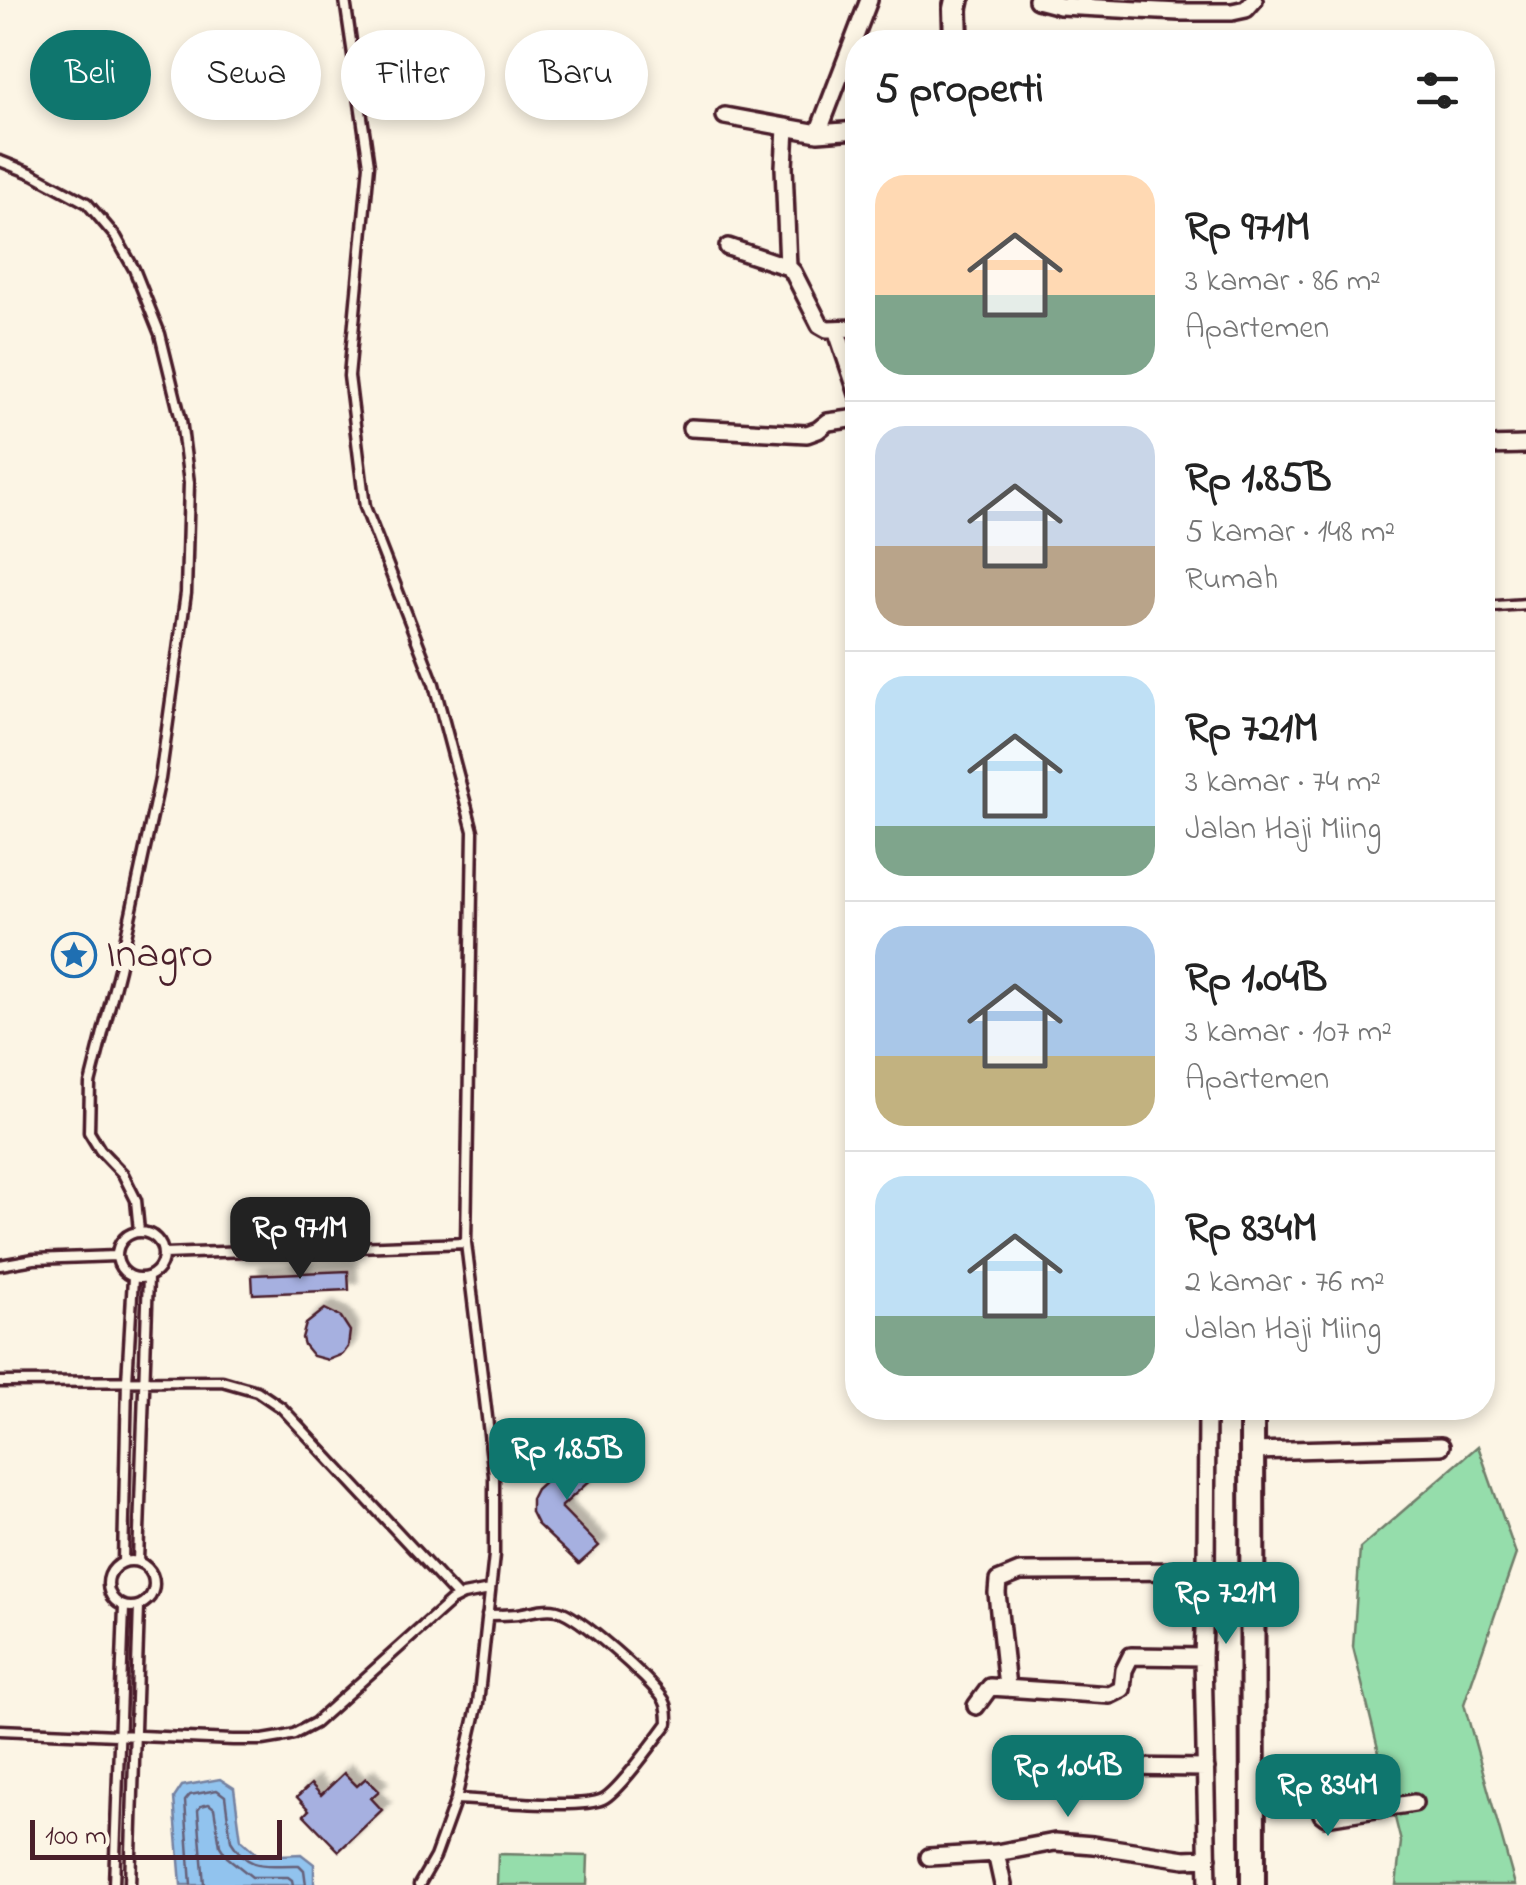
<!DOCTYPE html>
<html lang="id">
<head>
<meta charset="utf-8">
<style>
	body { margin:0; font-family:"Indie Flower",sans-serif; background:#f6f6f6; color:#222; height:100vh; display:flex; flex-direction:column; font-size:38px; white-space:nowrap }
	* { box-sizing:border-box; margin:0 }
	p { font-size:32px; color:#767676 }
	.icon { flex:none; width:55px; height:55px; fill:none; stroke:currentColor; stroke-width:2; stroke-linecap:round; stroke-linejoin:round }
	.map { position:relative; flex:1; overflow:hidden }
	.details { position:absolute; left:845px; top:30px; width:650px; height:1390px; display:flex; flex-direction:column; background:#fff; border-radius:40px; box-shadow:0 5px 15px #0003 }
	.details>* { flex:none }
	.hud { position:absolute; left:30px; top:30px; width:665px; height:90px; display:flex; gap:20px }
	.scale { position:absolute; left:30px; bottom:25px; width:252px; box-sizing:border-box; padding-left:10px; border:5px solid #4a1f2b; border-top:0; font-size:28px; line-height:35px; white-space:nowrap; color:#4a1f2b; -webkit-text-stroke:8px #fcf5e5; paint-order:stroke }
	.price { position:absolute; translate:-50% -85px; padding:0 22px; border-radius:20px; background:#0f766e; color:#fff; font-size:32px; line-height:65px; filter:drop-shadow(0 2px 5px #0008) }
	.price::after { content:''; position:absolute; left:50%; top:60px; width:30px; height:22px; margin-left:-15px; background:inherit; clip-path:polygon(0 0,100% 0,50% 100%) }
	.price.current { background:#222; color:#fff }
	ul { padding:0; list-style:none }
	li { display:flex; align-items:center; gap:30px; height:250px; padding:0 30px }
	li+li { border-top:2px solid #e0e0e0 }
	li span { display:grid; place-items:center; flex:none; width:280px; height:200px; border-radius:30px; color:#555 }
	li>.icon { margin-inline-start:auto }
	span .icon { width:120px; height:120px; fill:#fffc; stroke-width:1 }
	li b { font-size:42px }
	h2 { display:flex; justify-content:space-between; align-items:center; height:120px; padding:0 30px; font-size:42px }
	.pill { padding:0 35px; border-radius:45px; background:#fff; box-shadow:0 5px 15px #0003; font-size:35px; line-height:90px }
	.pill.current { background:#0f766e; color:#fff }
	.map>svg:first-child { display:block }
</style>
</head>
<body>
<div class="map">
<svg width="1526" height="1885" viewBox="0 0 1526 1885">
	<defs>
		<filter id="shadow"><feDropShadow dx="8" dy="-8" stdDeviation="2.5" flood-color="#0004"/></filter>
	</defs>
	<rect width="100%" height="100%" fill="#fcf5e5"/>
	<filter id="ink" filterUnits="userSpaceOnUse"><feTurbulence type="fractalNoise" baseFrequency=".01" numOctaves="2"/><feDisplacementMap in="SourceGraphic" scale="20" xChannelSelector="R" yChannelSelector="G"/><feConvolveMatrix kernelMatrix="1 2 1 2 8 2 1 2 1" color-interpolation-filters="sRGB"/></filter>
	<g filter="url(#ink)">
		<path fill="#95ddab" stroke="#707e6b" stroke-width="2.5" d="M1478 1446 1516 1554 1464 1704 1515 1885H1396L1401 1842 1353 1647 1360 1548Z
			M498 1854 588 1856 587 1885H497Z"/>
		<path fill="#91c3ee" stroke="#7581a0" stroke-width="2.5" d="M220 1779 234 1788 241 1840 259 1856 301 1854 314 1864V1885H181L174 1798 182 1786Z"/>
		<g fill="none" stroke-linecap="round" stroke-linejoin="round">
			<path stroke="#666179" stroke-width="2.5" d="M191 1885 185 1801 190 1795 217 1790 225 1796 231 1841C250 1873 267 1864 299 1865L304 1870 306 1885
				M204 1885 198 1810 201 1806 209 1804 214 1808 220 1846 227 1857 252 1877H288L292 1880 293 1885"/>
		</g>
		<path fill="#a6b0e0" stroke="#4a1f2b" stroke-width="2.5" filter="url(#shadow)" d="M348 1271 349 1290 253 1294 252 1275Z
			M325 1309 341 1317 350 1331 348 1347 343 1354 328 1360 313 1356 304 1345 302 1338 306 1324Z
			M586 1444 607 1465 561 1507 599 1546 579 1564 537 1524 531 1512V1499L536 1489Z
			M344 1773 357 1786 366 1778 379 1791 371 1798 382 1810 339 1851 304 1815 309 1810 297 1797 311 1784 321 1795Z"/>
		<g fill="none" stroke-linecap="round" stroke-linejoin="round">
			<defs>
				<path id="lane" d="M345 0 369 165 349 376 365 507 434 684 473 831 466 1243 494 1475V1555L478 1703 456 1799 435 1857 419 1885
					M0 161 33 174 87 203 116 237 134 269 160 334 181 420 189 483 186 593 160 779 119 969 90 1084 89 1132 100 1150 123 1174 136 1200 139 1231
					M1482 607 1526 604
					M117 1255a23 23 0 1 1 46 0a23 23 0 1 1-46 0Z
					M164 1254 466 1243
					M0 1265 34 1259 116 1256
					M0 1382 222 1381 257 1391 282 1408 458 1597
					M138 1561 148 1277
					M108 1584a23 23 0 1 1 46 0a23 23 0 1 1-46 0Z
					M123 1562 127 1381 133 1278
					M0 1730 233 1740H263L281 1737 294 1734 315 1723 451 1601 463 1595 490 1590
					M456 1799C486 1800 581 1810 603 1799 619 1791 656 1739 668 1723 668 1715 668 1707 664 1700 651 1680 579 1615 557 1610 544 1607 531 1612 518 1614 508 1615 498 1615 487 1615
					M114 1885 124 1607
					M130 1885 139 1606"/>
				<path id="street" d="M1037 0 1060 6 1179 12H1232L1246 9 1254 0
					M725 116 818 133 858 130
					M786 127 784 167 788 267
					M818 133 869 0
					M728 247 788 267 793 272 820 325 827 329 858 328
					M836 329 858 394
					M691 428 807 434 818 430 828 422 858 418
					M1482 446 1526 445
					M1207 1408 1206 1571 1203 1657 1208 1885
					M1253 1451 1441 1446
					M1007 1687 997 1593 998 1581 1020 1572 1206 1571
					M976 1706 990 1687 1110 1695 1122 1689 1124 1670 1131 1656 1203 1657
					M1025 1766 1206 1768
					M1252 1790H1311L1315 1794 1322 1814 1326 1817 1414 1803
					M996 1853 1003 1885
					M929 1857 996 1853 1055 1842 1093 1845 1185 1859 1208 1858"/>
				<path id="secondary" d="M956 42 955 9 957 0
					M1252 1408 1253 1885"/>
			</defs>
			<use href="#lane" stroke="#4a1f2b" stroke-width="15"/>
			<use href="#street" stroke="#4a1f2b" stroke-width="22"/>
			<use href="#secondary" stroke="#4a1f2b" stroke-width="30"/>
			<use href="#lane" stroke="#fcf5e5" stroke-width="8"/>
			<use href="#street" stroke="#fcf5e5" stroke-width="15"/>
			<use href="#secondary" stroke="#fcf5e5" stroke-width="22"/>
		</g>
	</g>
	<defs>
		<symbol id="sight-ring" viewBox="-11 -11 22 22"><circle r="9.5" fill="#fcf5e5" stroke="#1f6fb2" stroke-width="1.5"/><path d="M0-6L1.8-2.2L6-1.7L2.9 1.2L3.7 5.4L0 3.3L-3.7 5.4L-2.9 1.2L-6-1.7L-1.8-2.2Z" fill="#1f6fb2"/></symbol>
	</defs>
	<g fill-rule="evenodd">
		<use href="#sight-ring" x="49" y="930" width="50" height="50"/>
	</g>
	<g text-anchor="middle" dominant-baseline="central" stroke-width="10" stroke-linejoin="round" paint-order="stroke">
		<g font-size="42" fill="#4a1f2b" stroke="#fcf5e5" text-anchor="start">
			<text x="106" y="955">Inagro</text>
		</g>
	</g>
</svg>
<div class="scale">100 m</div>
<b class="price current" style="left:300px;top:1282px">Rp 971M</b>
<b class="price" style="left:567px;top:1503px">Rp 1.85B</b>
<b class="price" style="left:1226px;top:1647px">Rp 721M</b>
<b class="price" style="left:1068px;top:1820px">Rp 1.04B</b>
<b class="price" style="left:1328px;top:1839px">Rp 834M</b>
<div class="hud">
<a class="pill current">Beli</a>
<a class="pill">Sewa</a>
<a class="pill">Filter</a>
<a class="pill">Baru</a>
</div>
<section class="details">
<h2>5 properti<svg class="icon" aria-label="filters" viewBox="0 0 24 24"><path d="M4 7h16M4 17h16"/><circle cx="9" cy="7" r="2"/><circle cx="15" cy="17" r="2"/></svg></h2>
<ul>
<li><span style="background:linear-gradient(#ffd9b3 60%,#7fa58c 0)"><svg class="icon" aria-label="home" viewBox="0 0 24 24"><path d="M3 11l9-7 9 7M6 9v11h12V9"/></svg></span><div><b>Rp 971M</b><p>3 kamar · 86 m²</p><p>Apartemen</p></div></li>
<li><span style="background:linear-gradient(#c9d6e8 60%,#b9a48a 0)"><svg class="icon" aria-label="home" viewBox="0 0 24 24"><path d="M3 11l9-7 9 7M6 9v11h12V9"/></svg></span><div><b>Rp 1.85B</b><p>5 kamar · 148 m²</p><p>Rumah</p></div></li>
<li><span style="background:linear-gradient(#bfe0f5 75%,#7fa58c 0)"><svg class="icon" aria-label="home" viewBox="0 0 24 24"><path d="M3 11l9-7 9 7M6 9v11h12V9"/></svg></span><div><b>Rp 721M</b><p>3 kamar · 74 m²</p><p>Jalan Haji Miing</p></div></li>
<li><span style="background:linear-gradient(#a9c7e8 65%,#c2b280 0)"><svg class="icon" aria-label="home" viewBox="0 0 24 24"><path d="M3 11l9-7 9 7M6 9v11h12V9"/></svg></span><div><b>Rp 1.04B</b><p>3 kamar · 107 m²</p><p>Apartemen</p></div></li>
<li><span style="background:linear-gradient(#bfe0f5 70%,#7fa58c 0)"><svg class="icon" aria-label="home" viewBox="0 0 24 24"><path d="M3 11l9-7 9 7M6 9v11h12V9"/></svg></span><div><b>Rp 834M</b><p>2 kamar · 76 m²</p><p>Jalan Haji Miing</p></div></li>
</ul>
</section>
</div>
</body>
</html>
